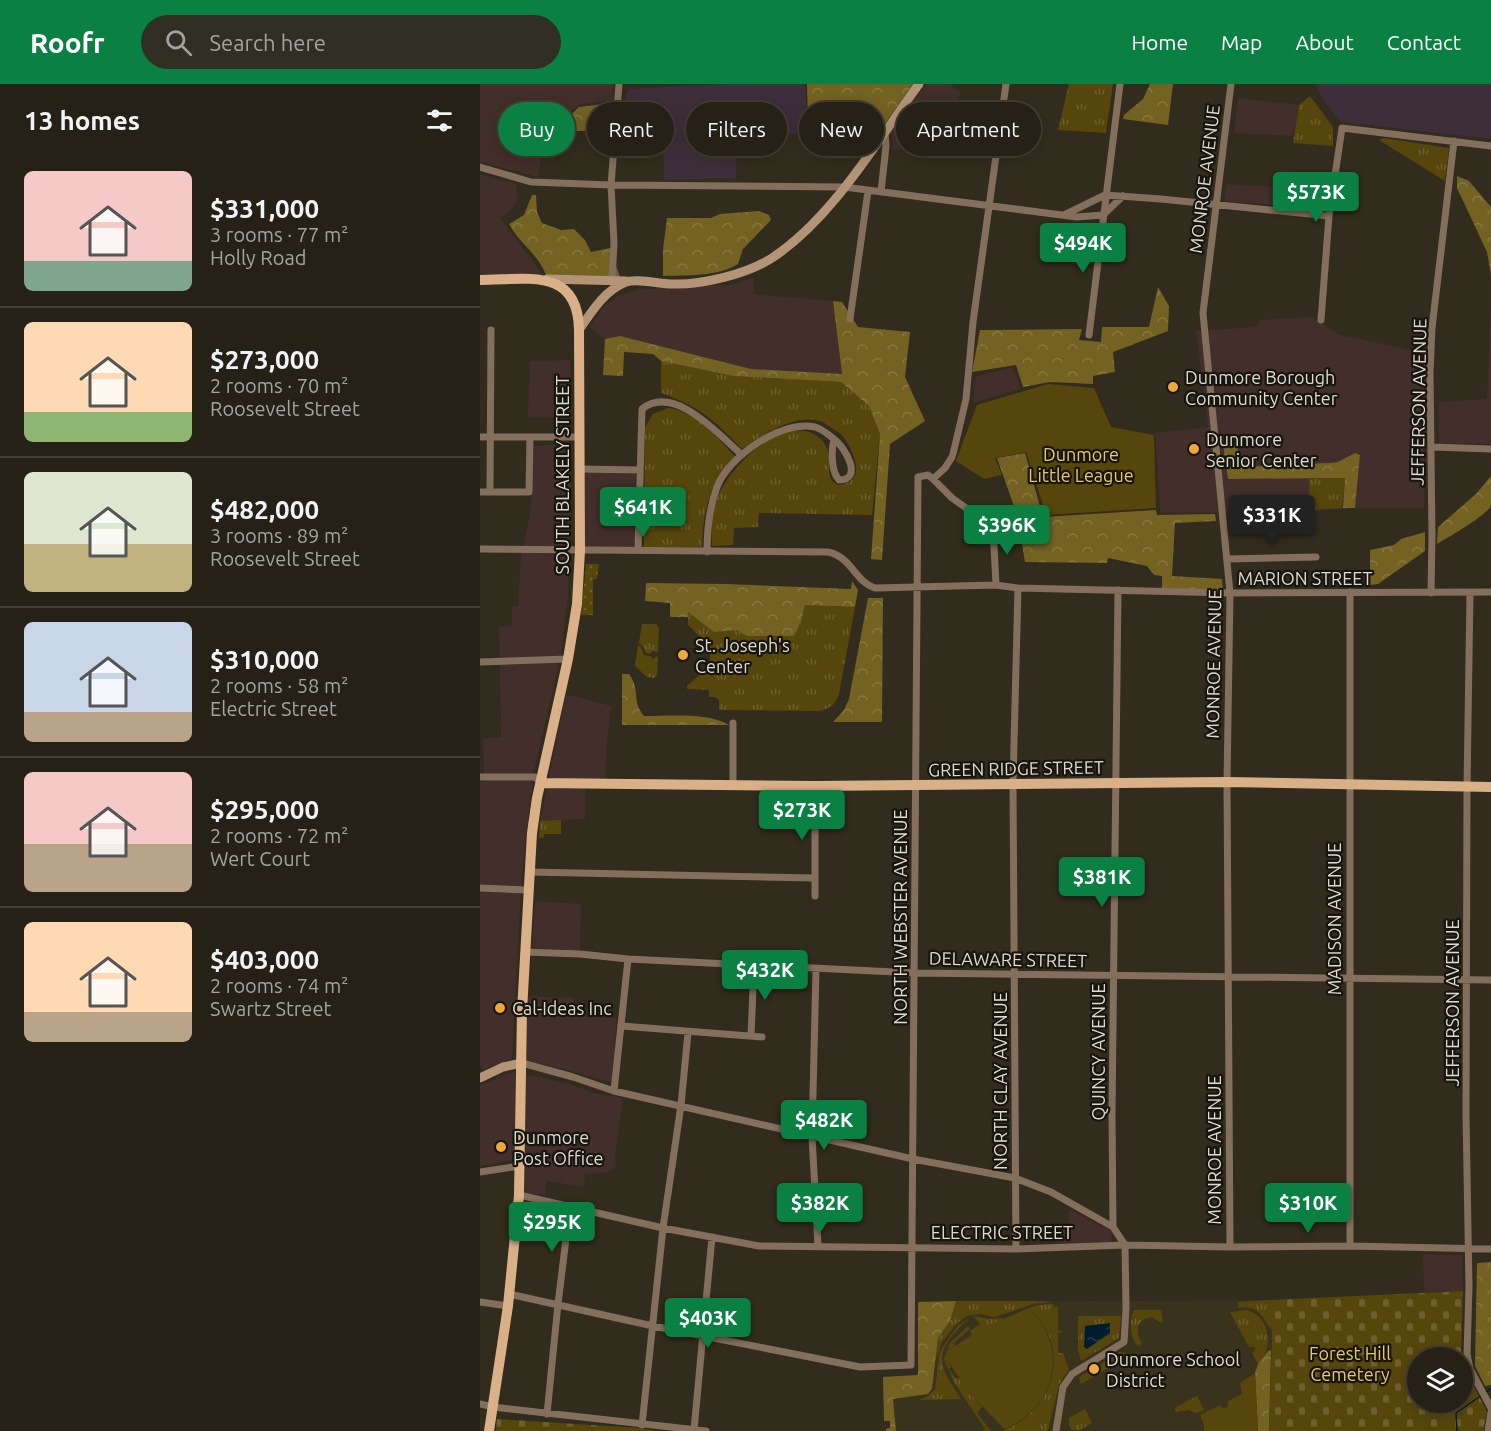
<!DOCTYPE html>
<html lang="en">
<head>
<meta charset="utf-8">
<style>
	body { margin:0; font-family:Ubuntu,sans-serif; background:#312e23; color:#f1f3f6; height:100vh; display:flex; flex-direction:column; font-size:22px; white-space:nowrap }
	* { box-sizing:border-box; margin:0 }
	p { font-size:20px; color:#a3a3a1 }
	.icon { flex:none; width:33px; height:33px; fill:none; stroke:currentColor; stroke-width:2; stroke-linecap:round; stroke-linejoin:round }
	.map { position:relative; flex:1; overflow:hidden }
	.sheet { display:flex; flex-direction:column; background:#252116; width:480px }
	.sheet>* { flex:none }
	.banner { position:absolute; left:18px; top:18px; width:570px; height:54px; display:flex; gap:12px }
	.controls { position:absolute; left:927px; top:1263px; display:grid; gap:12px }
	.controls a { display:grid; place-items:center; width:66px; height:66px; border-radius:50%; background:#252116; box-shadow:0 3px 15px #0003,0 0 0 2px #423e35; font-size:30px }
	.price { position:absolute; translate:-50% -51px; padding:0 14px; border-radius:6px; background:#0b8043; color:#fff; font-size:20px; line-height:39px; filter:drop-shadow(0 2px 3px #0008) }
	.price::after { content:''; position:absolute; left:50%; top:36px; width:18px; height:14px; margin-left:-9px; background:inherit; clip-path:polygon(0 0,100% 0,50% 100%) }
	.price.on { background:#222; color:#fff }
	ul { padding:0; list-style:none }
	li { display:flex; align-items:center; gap:18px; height:150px; padding:0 24px }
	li+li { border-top:2px solid #423e35 }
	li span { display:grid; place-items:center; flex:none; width:168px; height:120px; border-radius:9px; color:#555 }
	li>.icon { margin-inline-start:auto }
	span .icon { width:72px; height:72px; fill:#fffc; stroke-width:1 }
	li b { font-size:26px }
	h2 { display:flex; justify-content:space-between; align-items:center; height:72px; padding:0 24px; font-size:26px }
	.tag { padding:0 21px; border-radius:27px; background:#252116; box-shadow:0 3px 15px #0003,0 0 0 2px #423e35; font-size:21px; line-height:54px }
	.tag.on { background:#0b8043; color:#fff }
	header { display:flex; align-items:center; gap:36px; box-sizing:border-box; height:84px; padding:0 30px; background:#0b8043; color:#fff }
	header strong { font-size:28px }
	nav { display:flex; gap:33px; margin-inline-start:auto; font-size:21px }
	.search { width:420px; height:54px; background:#312e23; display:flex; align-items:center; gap:15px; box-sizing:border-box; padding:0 21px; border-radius:33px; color:#a3a3a1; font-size:22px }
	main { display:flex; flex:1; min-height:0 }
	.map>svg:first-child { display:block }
</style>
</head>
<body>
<header>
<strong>Roofr</strong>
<div class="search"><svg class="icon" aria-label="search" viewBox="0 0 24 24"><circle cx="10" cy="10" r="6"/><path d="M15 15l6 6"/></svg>Search here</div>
<nav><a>Home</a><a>Map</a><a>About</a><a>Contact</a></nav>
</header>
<main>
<section class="sheet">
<h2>13 homes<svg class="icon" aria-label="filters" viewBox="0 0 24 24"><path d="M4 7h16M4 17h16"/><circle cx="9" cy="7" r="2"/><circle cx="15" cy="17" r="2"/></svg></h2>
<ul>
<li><span style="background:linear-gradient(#f6c9c9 75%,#7fa58c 0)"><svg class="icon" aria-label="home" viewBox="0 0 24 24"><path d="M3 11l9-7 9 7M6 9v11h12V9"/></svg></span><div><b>$331,000</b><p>3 rooms · 77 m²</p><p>Holly Road</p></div></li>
<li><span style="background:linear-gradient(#ffd9b3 75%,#8fb573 0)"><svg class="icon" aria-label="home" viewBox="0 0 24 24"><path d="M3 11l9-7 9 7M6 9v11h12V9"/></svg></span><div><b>$273,000</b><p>2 rooms · 70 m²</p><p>Roosevelt Street</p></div></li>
<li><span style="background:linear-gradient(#dfe7d0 60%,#c2b280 0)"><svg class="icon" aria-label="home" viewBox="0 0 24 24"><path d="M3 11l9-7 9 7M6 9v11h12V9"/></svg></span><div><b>$482,000</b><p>3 rooms · 89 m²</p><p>Roosevelt Street</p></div></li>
<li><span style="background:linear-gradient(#c9d6e8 75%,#b9a48a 0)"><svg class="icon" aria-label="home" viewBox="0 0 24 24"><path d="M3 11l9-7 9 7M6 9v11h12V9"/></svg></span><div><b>$310,000</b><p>2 rooms · 58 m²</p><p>Electric Street</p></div></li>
<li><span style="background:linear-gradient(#f6c9c9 60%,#b9a48a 0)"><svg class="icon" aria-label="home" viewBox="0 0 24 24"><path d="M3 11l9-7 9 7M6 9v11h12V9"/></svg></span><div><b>$295,000</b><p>2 rooms · 72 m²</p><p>Wert Court</p></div></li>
<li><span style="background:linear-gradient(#ffd9b3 75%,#b9a48a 0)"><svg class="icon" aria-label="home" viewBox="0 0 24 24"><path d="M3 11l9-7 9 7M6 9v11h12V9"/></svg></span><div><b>$403,000</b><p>2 rooms · 74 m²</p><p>Swartz Street</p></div></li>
</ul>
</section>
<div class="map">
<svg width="1011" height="1347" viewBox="0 0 1011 1347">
	<defs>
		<pattern id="grass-tufts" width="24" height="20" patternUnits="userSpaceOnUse" patternTransform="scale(1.5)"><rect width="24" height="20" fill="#56460c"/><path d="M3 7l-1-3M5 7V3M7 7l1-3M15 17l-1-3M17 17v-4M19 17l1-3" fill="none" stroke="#6e602e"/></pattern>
		<pattern id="forest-crowns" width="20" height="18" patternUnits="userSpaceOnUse" patternTransform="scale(1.5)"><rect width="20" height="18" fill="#746223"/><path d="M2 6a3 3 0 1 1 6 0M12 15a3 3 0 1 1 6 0" fill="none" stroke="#877842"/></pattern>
		<pattern id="cemetery-stones" width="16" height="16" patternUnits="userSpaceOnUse" patternTransform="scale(1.5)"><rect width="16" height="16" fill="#56460c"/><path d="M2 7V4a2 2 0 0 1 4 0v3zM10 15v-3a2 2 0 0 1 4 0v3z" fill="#6e602e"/></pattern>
		<pattern id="garden-dots" width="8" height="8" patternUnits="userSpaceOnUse" patternTransform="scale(1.5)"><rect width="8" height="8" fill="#56460c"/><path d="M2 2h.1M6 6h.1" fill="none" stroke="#6e602e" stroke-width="1.8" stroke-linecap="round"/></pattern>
		<pattern id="water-ripples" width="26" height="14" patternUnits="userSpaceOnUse" patternTransform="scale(1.5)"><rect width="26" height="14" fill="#001d2f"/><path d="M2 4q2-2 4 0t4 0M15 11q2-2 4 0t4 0" fill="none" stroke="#253d4c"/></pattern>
	</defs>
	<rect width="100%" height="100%" fill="#312c1d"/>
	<path fill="#422e2a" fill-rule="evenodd" d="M0 0H133V16L98 21 65 54 58 93 0 78Z
		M446 0H470L481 9 468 37H459L457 56 437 55 435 68 413 65 410 49Z
		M758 14 819 21 813 52 754 49Z
		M800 86 826 89 820 123 744 117 747 100 796 103Z
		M0 90 36 100 38 115 30 128 20 134 63 191 0 193Z
		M273 194 275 210 353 217 362 290 271 285 140 252 125 255 109 243 124 222 138 212 159 205 252 201Z
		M1011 215V360L959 359V318L1007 315Z
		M831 233 860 251 945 269 944 424H879L826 428 680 429 675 349 728 343 716 247 776 243 779 236ZM756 352 759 384 792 381 850 379 858 378 875 369 880 371 875 423 863 424 866 394 748 395Z
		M90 276 92 334 48 333 50 277Z
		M533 283 541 305 493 319 495 293Z
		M92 359 88 513 81 571 54 687 46 752 41 802 32 974 3 986 0 981V698H4L3 655 21 653 19 543 32 542V522H38L41 473 50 431 54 362Z
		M103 388 155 390 156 466 105 462Z
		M86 610 131 622 127 659 125 704H105V735L60 737Z
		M55 817 101 820 100 867 52 864Z
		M48 912 94 914 93 932 137 934 132 999 88 986 46 976Z
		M35 988 36 1076 0 1082V1002L20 992Z
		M46 990 93 1001 114 1009 143 1014 135 1073 136 1083 126 1089 105 1090 104 1103 67 1097 65 1111 45 1109Z
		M589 1125 631 1147 632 1152 631 1158 575 1159 576 1146 589 1145Z
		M943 1170 982 1171 983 1207 944 1208Z"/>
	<path fill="#3e2e39" d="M242 0H325L328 49 257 52 256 94 184 96 183 51 137 50 148 5Z
		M835 0H1011V55L861 38 843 16Z"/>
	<path fill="#39321c" d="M789 1216 792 1251 789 1347H406V1345L410 1344V1337H404L403 1293 438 1291V1218Z"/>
	<path fill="url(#grass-tufts)" d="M589 0H633L626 49 578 46Z
		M830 12 853 43V62L813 59 819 21Z
		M904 54 969 64 965 97 899 56Z
		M181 277 253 292 361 298 389 322 400 350 392 431 279 429 278 443 254 444 253 461 232 462C231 447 231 431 236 417 247 385 301 329 337 352 359 367 341 392 356 400 360 402 365 400 369 398 385 389 370 360 361 350 357 347 353 345 349 342 324 323 283 350 262 365 234 336 221 323 181 309Z
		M188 324C215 327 237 354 255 372 229 401 223 425 222 463H164L165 343 173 330Z
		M865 394 862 424 830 426 829 395Z
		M325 521 375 523 359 610C356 620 349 626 338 627L239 626V616L235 613H229V606L207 605V602L230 582V563L208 541V527L234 548 257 546 267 552H314L321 538Z
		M162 540H176L179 544 178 569 173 567 170 570 166 569 163 563 159 559Z
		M158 561 161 563 164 571 170 572 173 575 178 572 177 591 174 594 167 593 155 582Z
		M81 736V750H64V754H59L60 737Z
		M789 1216 792 1246C781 1233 780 1221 758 1224V1218Z
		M476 1217H560L573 1218 553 1220 515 1233 500 1230 487 1232 476 1240 462 1258 456 1275 458 1254 470 1237Z
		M573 1220 574 1223H578V1246L584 1248 578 1249V1269H583L589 1285 579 1301 568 1345 567 1347H522C575 1326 593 1264 549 1224L558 1221Z
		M654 1226H681L683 1240 672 1233C655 1235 655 1248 662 1260L658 1262C650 1255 649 1234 654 1226Z
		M767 1226C791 1233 794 1265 778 1280L772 1269 775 1266V1263H769L750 1228Z
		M493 1232C484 1238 480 1243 473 1251 451 1276 467 1292 481 1315L439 1316 448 1312 455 1305 460 1267 478 1241 494 1232 510 1235 525 1234 492 1251 490 1247 500 1240Z
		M598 1232H641L639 1254 601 1277 598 1266Z
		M488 1242 490 1245 474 1259 475 1262 468 1266 467 1275 471 1283 469 1285 475 1294H480L490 1310 502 1323 497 1329 511 1347H501L505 1345 474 1298 464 1275 470 1259Z
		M640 1268 647 1269 648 1274 642 1280 640 1277 601 1300 599 1293Z
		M717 1312 724 1326 717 1329 708 1326 696 1328 695 1324Z
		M605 1325 612 1339 598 1347 592 1346 589 1342V1334Z"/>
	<path fill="url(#forest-crowns)" d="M327 0H433L401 45 328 43Z
		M670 0H693L688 41 643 35 644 31 663 15Z
		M132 19 127 47H90L63 70 67 54 99 23Z
		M977 92 989 97 1011 123V191L1007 168 977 104Z
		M52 111H56L57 128 62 139 81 146 94 145 105 156 111 168 130 164 140 193 66 191C59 171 39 159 29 140L44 131Z
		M279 127 289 131 291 136 263 165 258 180C238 193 206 191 183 192V165L187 134H231L240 130Z
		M678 203 689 222 688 247 633 268 635 288 613 292V300L570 298 543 303 536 281 492 288 500 246 602 245 599 256 621 258 622 243H669Z
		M353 217 362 218 378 243 430 248 425 293 445 337 410 360 402 476 391 475 400 350 389 322 361 298 253 292 181 277 173 270 144 268 143 292 123 291 125 255 140 252 271 285 362 290Z
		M757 351 759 384 792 381 850 379 858 378 875 369 880 371 875 424H863L865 394 748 395 742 353Z
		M545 369 563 433 676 426 677 431 735 430 736 437 695 439 692 492 742 495 743 507 682 504V492L674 491 667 482 628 474 627 479 545 478 537 431 517 374Z
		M1011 392C1011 400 1011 413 1011 421 1008 431 967 454 957 460L958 443 996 410Z
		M945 448V467L898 500 890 501V466L914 461 921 455Z
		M372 497 378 506 375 523 325 521 321 538 314 552H267L257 546 234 548 208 528V533H190V519L165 517 166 499 246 500 371 505Z
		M388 514H403L402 638H353L364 626 369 615Z
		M142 590H149C161 606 151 617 164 632 188 632 229 628 249 641H142Z
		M1011 1178V1301L1005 1302 995 1282 997 1179Z
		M476 1217 470 1237 458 1254 452 1305 448 1310 413 1315 416 1347H406V1345L410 1344V1337H404L403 1293 438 1291V1218Z
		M791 1266 789 1347H778L775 1289 778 1280 788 1267Z"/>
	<path fill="url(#cemetery-stones)" fill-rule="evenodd" d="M983 1207 981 1266 988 1291 1007 1328 1003 1347H789L792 1251 789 1216ZM938 1274H982V1318H938Z
		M17 1335 159 1344 176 1347H16Z"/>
	<path fill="#56460c" d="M568 300 614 304 631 343 674 351 676 424 566 431 546 368 515 374 522 391 504 395 476 377 497 321Z
		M549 1224C590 1264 576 1323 525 1345L489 1309 467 1275 468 1267 502 1244Z
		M775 1289 778 1347H724V1341L720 1331 740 1321 743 1324 748 1323V1317L762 1310 760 1299Z"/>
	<path fill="url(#garden-dots)" d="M106 480H119L117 495H113V531H101Z"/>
	<path fill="url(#water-ripples)" d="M630 1239V1249L607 1265 604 1263 605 1242Z"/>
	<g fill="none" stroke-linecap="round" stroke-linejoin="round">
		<path stroke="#001d2f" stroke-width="1.5" d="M1006 1308 1011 1305
			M977 1347 976 1329 1002 1311"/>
		<path stroke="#836f5c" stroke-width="7" d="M0 83 51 98 131 101 364 103 597 133 623 131 643 112
			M401 108 406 62 405 46
			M584 131 625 111 681 115 849 132
			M132 196 134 159 131 101 139 0
			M370 235 388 107
			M841 236 849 132 862 44 1011 62
			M609 251 640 0
			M0 353H99
			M952 363 1011 365
			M473 370 486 315 493 238 526 0
			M99 385 160 386
			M453 395 465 384 472 373
			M0 408H49L50 353
			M10 408 11 246
			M0 465 348 468C372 473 375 498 395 504L516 501 538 504 750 509 1011 508
			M158 466 162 325C194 299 239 351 262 371
			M227 468C227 446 229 424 237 403 248 373 302 335 335 343 342 345 348 350 354 355 351 367 351 387 359 396 384 396 365 363 354 355
			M748 475 836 473
			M951 509 952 451 950 288 952 244 974 57
			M990 509 987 704 986 1030 989 1203 987 1270 990 1285 1011 1324
			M0 578 88 575
			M253 639V700
			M0 693H55L61 699
			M335 702V812
			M50 788 334 794
			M0 804 48 806
			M45 868 100 870 148 875 435 889 1011 896
			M336 885 332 1052 338 1162
			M142 942 282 953
			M271 952 274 882
			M42 979 93 993 134 1007 433 1075 535 1094 571 1108 633 1143 645 1161
			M134 1007 148 875
			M0 1088 40 1082
			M39 1111 183 1144 279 1162 536 1165 645 1161 750 1163 870 1162 1011 1165
			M633 1143 632 1030 638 506
			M870 1162V508
			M750 1163 747 698 750 509 723 229 751 0
			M536 1165 533 699 538 504
			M29 1210 173 1242 380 1283 431 1281 438 393 448 391 453 395 472 414 513 443 516 501
			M0 1218 28 1222
			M0 1320 13 1323 226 1347
			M67 1330 78 1220 90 1122
			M162 1341 183 1144 201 1021 208 949
			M214 1346 232 1153
			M576 1347 583 1303 592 1290 644 1258 646 1225 645 1161
			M1008 1347 1011 1328"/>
		<path stroke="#b49476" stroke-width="9" d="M67 195 146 197
			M99 246C112 227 125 206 146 198 156 194 180 200 192 200 222 201 267 190 292 174 352 135 397 57 439 0
			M0 994 23 983 42 979"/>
		<path stroke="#dab089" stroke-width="10" d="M0 196C46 196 98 182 99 246L100 466 97 520 88 575 57 714 52 749 42 927 39 1111 28 1222 9 1347
			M61 699 335 702 747 698 1011 703"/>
	</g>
	<g fill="#eea83c" stroke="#17150e" stroke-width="2">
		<circle cx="693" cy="303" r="6"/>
		<circle cx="714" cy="365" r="6"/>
		<circle cx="203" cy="571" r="6"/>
		<circle cx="20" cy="924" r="6"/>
		<circle cx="21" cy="1063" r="6"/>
		<circle cx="614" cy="1285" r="6"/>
	</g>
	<g text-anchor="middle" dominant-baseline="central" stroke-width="4.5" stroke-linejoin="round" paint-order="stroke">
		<g font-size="18" fill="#dddad0" stroke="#17150e">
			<text transform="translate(724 95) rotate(-83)">MONROE AVENUE</text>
			<text transform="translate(938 318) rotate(-89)">JEFFERSON AVENUE</text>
			<text transform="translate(82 391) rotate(-90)">SOUTH BLAKELY STREET</text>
			<text x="825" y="494">MARION STREET</text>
			<text transform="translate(733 580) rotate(-89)">MONROE AVENUE</text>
			<text transform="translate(536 684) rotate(-1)">GREEN RIDGE STREET</text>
			<text transform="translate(420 833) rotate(-90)">NORTH WEBSTER AVENUE</text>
			<text transform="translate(854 835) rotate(-90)">MADISON AVENUE</text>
			<text transform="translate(528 875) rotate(1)">DELAWARE STREET</text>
			<text transform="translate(972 919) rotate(-90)">JEFFERSON AVENUE</text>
			<text transform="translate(618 968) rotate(-90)">QUINCY AVENUE</text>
			<text transform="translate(520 997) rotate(-90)">NORTH CLAY AVENUE</text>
			<text transform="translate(734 1066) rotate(-90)">MONROE AVENUE</text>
			<text x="522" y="1148">ELECTRIC STREET</text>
		</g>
		<g font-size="18" fill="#dddad0" stroke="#17150e" text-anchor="start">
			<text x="705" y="293">Dunmore Borough<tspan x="705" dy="21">Community Center</tspan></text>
			<text x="726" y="355">Dunmore<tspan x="726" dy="21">Senior Center</tspan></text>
			<text x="215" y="561">St. Joseph's<tspan x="215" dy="21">Center</tspan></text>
			<text x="32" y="924">Cal-Ideas Inc</text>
			<text x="33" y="1053">Dunmore<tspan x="33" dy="21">Post Office</tspan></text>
			<text x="626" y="1275">Dunmore School<tspan x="626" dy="21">District</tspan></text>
		</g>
		<g font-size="18" fill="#e4c76e" stroke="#17150e">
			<text x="601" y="370">Dunmore<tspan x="601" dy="21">Little League</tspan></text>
			<text x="870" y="1269">Forest Hill<tspan x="870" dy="21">Cemetery</tspan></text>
		</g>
	</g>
</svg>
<div class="controls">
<a><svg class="icon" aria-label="layers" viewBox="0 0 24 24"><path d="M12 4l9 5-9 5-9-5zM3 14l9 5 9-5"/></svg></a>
</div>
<b class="price" style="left:836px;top:139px">$573K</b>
<b class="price" style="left:603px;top:190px">$494K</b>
<b class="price" style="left:163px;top:454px">$641K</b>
<b class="price on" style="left:792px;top:462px">$331K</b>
<b class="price" style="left:527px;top:472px">$396K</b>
<b class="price" style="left:322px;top:757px">$273K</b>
<b class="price" style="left:622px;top:824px">$381K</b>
<b class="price" style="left:285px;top:917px">$432K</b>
<b class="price" style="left:344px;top:1067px">$482K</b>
<b class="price" style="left:340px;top:1150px">$382K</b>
<b class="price" style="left:828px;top:1150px">$310K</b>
<b class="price" style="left:72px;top:1169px">$295K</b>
<b class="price" style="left:228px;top:1265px">$403K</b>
<div class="banner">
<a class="tag on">Buy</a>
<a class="tag">Rent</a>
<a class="tag">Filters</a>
<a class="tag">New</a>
<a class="tag">Apartment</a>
</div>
</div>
</main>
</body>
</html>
